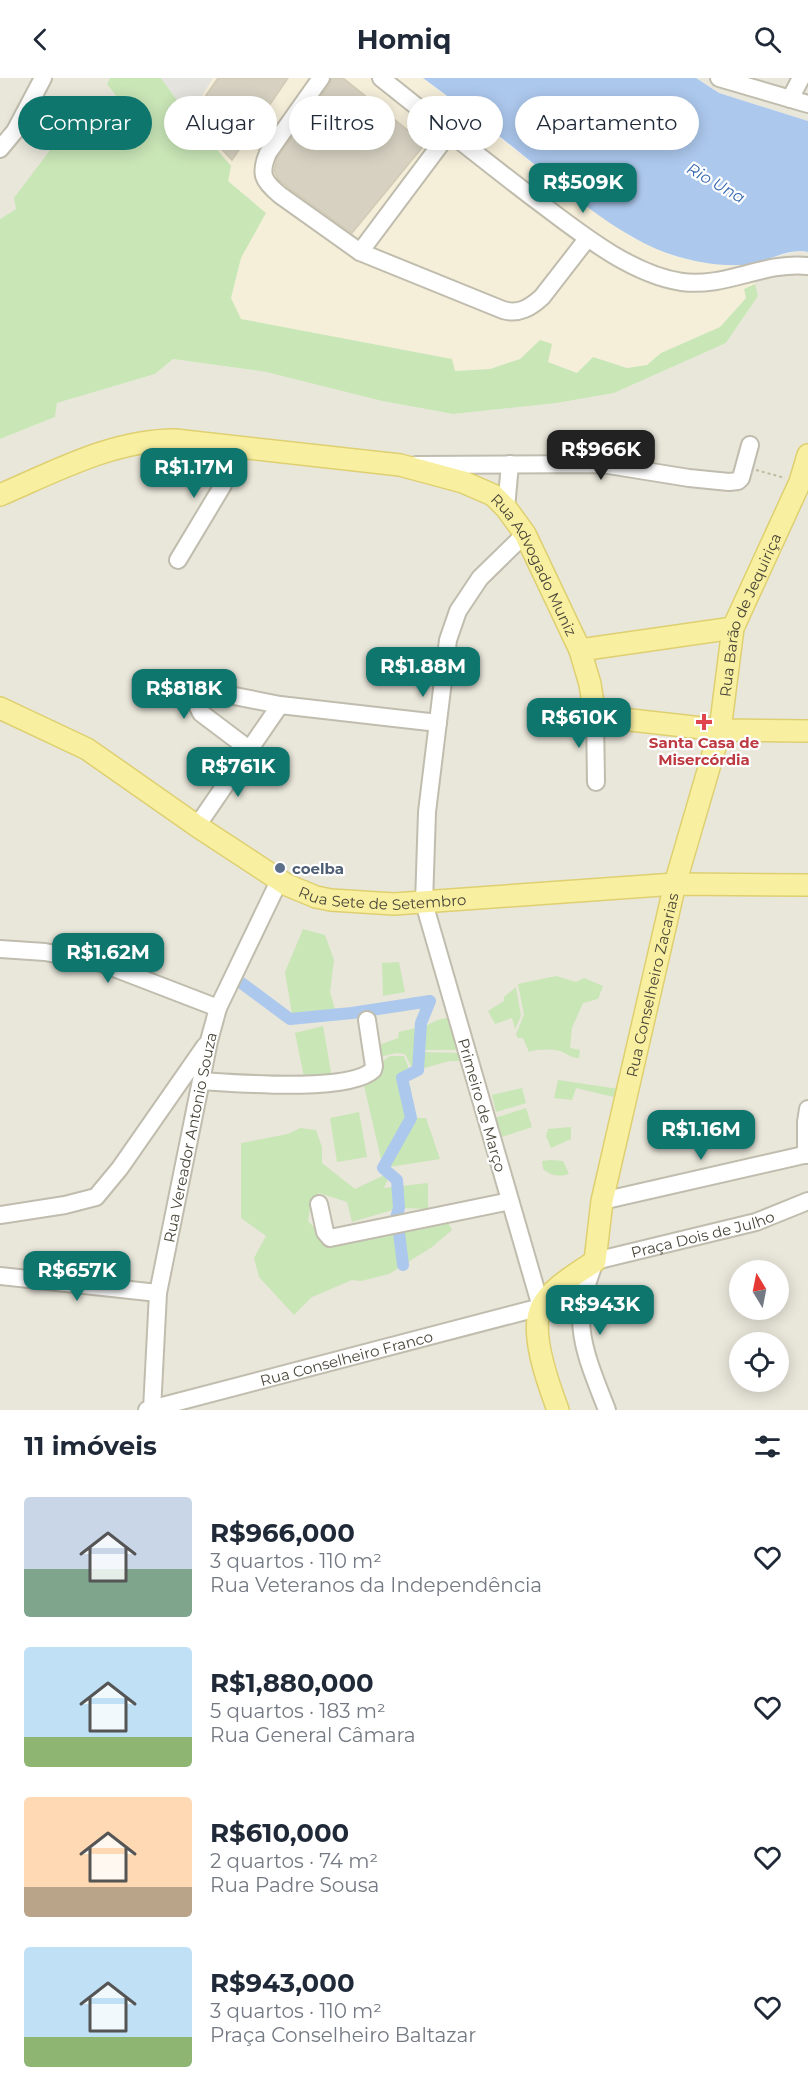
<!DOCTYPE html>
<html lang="pt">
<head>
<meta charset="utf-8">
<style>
	body { margin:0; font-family:Montserrat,sans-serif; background:#f6f6f7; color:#1f2937; height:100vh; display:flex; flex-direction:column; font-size:22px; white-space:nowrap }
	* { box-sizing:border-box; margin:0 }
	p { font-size:20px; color:#747a83 }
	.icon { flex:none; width:33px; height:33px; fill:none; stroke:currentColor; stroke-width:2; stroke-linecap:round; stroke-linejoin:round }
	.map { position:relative; height:1332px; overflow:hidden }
	.drawer { display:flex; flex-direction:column; background:#fff; flex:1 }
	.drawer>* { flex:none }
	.banner { position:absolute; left:18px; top:18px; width:772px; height:54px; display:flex; gap:12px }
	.needle { width:39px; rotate:350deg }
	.buttons { position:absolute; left:729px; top:1182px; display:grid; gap:12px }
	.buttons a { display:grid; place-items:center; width:60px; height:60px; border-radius:50%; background:#fff; box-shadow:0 3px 15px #0003; font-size:30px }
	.price { position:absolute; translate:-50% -51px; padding:0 14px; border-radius:12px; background:#0f766e; color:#fff; font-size:20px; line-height:39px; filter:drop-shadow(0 2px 3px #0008) }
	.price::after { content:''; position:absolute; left:50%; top:36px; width:18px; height:14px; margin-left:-9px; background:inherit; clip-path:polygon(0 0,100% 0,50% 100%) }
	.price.current { background:#222; color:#fff }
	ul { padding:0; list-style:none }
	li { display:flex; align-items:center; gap:18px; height:150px; padding:0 24px }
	li span { display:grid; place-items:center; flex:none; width:168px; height:120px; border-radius:6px; color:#555 }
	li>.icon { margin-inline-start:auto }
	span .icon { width:72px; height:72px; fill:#fffc; stroke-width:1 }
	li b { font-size:26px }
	h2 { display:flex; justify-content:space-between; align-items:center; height:72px; padding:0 24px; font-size:26px }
	.chip { padding:0 21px; border-radius:27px; background:#fff; box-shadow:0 3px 15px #0003; font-size:21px; line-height:54px }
	.chip.current { background:#0f766e; color:#fff }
	header { display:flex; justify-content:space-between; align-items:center; height:78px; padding:0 24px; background:#fff; font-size:27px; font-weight:700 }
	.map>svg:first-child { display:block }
</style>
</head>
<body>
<header><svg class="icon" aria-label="back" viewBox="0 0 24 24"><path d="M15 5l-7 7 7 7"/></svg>Homiq<svg class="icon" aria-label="search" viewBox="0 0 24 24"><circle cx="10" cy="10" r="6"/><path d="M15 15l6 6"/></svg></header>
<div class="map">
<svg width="808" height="1332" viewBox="0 0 808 1332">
	<rect width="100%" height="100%" fill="#f5f4ec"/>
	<path fill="#e9e6da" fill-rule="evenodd" d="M0 0H110L107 6 118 19 16 131 0 141Z
		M696 0H808V43L719 15Z
		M797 173 808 174V1332H0V361L55 339 57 325 155 296 173 281 266 294 382 323 453 336 557 325 614 315 726 265 758 218 749 186ZM740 1192H778V1232H740ZM740 1264H778V1304H740Z"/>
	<path fill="#f5eed9" d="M213 0H423L565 111 631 159 670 177 691 182 749 186 755 206 744 211 746 220 720 249 661 275 647 287 627 290 593 279 577 295 548 284 540 262 520 281 490 291 454 293 452 281 240 241 231 220 241 180 266 135 228 103 189 39Z"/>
	<path fill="#e5e3dd" d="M161 0H213L189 39Z"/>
	<path fill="#c9e6b7" d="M110 0H161L189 39 231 88 228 103 266 135 241 180 231 220 241 241 452 281 455 293 490 291 520 281 540 262 552 266 548 284 577 295 593 279 627 290 647 287 661 275 720 249 746 220 744 211 755 206 758 218 726 265 614 315 557 325 453 336 382 323 266 294 173 281 155 296 57 325 55 339 0 361V141L16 131 14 120 75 39 96 42 117 19 107 6Z
		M303 851 325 857 334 882 330 914 336 935 308 933 292 936 285 894Z
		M399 884 405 914 383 918 382 885Z
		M556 898 576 904 584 900 603 908 598 921 583 925 572 950 570 970 580 972 579 980C570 980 567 975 560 973 551 971 537 971 529 974L523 960H518L516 956 524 937 518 906Z
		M516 909 521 938 515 951 512 940 495 946 488 933 504 923V919Z
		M455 938 459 972H424L423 949 438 942Z
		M323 948 332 1000 304 999 295 955Z
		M420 949V969L415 984 417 992 415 996 405 976 396 975 380 979 379 967 398 960 399 954Z
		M421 974 459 975 461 983H449L418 992 417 981Z
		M390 978H404L412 999 402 1000V1012L411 1040H426L440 1081 383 1090 363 1003 378 986Z
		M558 1002 619 1011 618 1020 576 1010 572 1022 554 1020Z
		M522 1010 526 1025 496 1034 492 1017Z
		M526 1030 532 1049 496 1061 492 1041Z
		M359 1034 367 1079 337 1084 330 1040Z
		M571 1049V1061L551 1070 546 1058 548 1051Z
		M300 1050 316 1052 322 1069V1085L355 1111 391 1094 384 1110 428 1105V1131L399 1130 352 1144 347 1124 319 1115 311 1124 308 1143 330 1166 447 1143 452 1152 432 1169 389 1196 361 1203 352 1202 312 1219 294 1237 259 1199 254 1180 266 1158 241 1140V1065L288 1056Z
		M551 1082 563 1083 569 1096C559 1099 551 1098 543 1091L542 1083Z"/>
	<path fill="#acc8ed" d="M423 0H696L719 15 808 43V174C790 169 769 183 751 186 732 189 706 186 687 181 626 167 572 116 524 78 491 51 457 25 423 0Z"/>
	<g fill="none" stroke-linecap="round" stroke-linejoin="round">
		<path stroke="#acc8ed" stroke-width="12" d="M236 901 290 941 352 935 430 923
			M395 1143 399 1130 397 1102 383 1090 411 1040 402 1000 418 992 421 945 430 923
			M399 1155 403 1187"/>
	</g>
	<path fill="#d6d1c1" stroke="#d1cab5" stroke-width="1.5" d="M218 0H288L232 82 191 39Z
		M331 0H343L425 66 352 155 290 111 278 101 274 93 277 80 330 6Z"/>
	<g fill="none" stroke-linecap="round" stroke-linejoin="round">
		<defs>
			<g id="minor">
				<path d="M321 0 268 75C259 96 263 103 280 117L360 174 503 232C519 237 531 229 542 219L587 161"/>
				<path d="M381 0C431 40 481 80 532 119 574 150 628 196 682 204 725 210 765 183 808 188"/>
				<path d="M719 0 808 26"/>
				<path d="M790 21 801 0"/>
				<path d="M0 71 15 53 43 0"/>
				<path d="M360 174 449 55"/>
				<path d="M416 387 602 386 689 400 729 404 738 403 741 400 750 367"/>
				<path d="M506 430 510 386"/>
				<path d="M178 482 223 407 233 369"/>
				<path d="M280 627 438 645"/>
				<path d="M595 638 596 704"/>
				<path d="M197 748 280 627 214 614 200 615 196 625 201 635 250 672"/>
				<path d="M0 871 45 874 101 885 218 930"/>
				<path d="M201 1003C235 1005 349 1015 373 992L374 988 367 942"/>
				<path d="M806 1077V1044L808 1031"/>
				<path d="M602 1123 808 1076"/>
				<path d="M319 1126 325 1154 330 1160 510 1123"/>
				<path d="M0 1137 65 1127 96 1119 120 1090 205 968"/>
				<path d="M0 1198 158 1215"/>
				<path id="s1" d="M147 1332 541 1229 424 825 427 734 448 562 458 533 480 500 525 456"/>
				<path id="s2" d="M152 1332 158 1215 209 963 218 930 279 803"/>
				<path id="s3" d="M607 1332C596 1303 580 1269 581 1237 582 1219 589 1200 595 1183L756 1144 808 1123"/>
			</g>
			<g id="major">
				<path id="s4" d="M0 417C56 393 113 362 175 362L400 387 463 404 493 417 506 430 525 456 580 572 733 550"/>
				<path d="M580 572 590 606 595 638 720 652 808 653"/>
				<path id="s5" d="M0 630 87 671 197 748 287 807 316 819 331 822 394 826 675 806 808 807"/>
				<path id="s6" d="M558 1332C549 1308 528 1252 542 1228 552 1209 577 1196 595 1183L602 1123 675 806 720 652 733 550 800 404 808 377"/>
			</g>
		</defs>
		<use href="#minor" stroke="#c0bdae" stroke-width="20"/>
		<use href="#major" stroke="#ded070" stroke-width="24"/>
		<path stroke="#c1bba0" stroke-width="2" stroke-dasharray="3 3" stroke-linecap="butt" d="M756 392 785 400"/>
		<use href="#minor" stroke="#fff" stroke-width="16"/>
		<use href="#major" stroke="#f9efa1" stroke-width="21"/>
	</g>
	<path fill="#e0444e" stroke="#fff" stroke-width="2" d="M701 635h6v6h6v6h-6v6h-6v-6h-6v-6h6z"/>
	<circle fill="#5c6f8a" stroke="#fff" stroke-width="2" cx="280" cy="790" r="6"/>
	<g text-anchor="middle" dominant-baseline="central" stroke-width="4.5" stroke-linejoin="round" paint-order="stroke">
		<g font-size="15" fill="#494639" stroke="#fff">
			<text stroke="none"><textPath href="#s4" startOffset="591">Rua Advogado Muniz</textPath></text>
			<text stroke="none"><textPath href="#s6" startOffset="844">Rua Barão de Jequiriça</textPath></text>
			<text stroke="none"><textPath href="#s5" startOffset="436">Rua Sete de Setembro</textPath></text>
			<text stroke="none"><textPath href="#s6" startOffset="460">Rua Conselheiro Zacarias</textPath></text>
			<text transform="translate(482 1027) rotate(74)">Primeiro de Março</text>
			<text stroke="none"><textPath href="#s2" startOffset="276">Rua Vereador Antonio Souza</textPath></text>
			<text stroke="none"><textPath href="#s3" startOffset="266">Praça Dois de Julho</textPath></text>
			<text stroke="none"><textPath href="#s1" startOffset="206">Rua Conselheiro Franco</textPath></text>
		</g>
		<g font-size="15" font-weight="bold" fill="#be3a42" stroke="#fff">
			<text x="704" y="664">Santa Casa de<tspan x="704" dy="17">Misercórdia</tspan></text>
		</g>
		<g font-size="15" font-weight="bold" fill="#4e5e75" stroke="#fff" text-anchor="start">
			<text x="292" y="790">coelba</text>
		</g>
		<g font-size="16" font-style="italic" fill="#3769b1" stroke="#fff">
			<text transform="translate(716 105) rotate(30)">Rio Una</text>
		</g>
	</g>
</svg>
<div class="buttons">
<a><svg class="needle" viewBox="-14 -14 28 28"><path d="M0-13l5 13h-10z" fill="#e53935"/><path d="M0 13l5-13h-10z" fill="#747a83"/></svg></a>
<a><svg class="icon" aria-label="locate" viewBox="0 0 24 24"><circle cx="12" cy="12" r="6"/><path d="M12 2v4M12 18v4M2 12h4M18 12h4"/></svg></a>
</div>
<b class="price" style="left:583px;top:136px">R$509K</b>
<b class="price current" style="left:601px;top:403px">R$966K</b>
<b class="price" style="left:194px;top:421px">R$1.17M</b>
<b class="price" style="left:423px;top:620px">R$1.88M</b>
<b class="price" style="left:184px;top:642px">R$818K</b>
<b class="price" style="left:579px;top:671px">R$610K</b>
<b class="price" style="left:238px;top:720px">R$761K</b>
<b class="price" style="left:108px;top:906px">R$1.62M</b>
<b class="price" style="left:701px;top:1083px">R$1.16M</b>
<b class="price" style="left:77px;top:1224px">R$657K</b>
<b class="price" style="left:600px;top:1258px">R$943K</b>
<div class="banner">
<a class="chip current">Comprar</a>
<a class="chip">Alugar</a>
<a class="chip">Filtros</a>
<a class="chip">Novo</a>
<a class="chip">Apartamento</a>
</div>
</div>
<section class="drawer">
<h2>11 imóveis<svg class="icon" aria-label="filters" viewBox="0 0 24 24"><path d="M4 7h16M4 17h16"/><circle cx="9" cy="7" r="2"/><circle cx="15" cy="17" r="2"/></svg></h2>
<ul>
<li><span style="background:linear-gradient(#c9d6e8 60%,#7fa58c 0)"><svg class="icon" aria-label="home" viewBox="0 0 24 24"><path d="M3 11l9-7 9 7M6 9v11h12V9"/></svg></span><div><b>R$966,000</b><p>3 quartos · 110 m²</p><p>Rua Veteranos da Independência</p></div><svg class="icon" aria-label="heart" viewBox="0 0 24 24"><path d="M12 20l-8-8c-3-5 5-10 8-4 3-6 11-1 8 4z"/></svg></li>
<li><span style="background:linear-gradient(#bfe0f5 75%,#8fb573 0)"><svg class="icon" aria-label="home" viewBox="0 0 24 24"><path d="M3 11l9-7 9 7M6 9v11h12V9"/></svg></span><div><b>R$1,880,000</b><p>5 quartos · 183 m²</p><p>Rua General Câmara</p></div><svg class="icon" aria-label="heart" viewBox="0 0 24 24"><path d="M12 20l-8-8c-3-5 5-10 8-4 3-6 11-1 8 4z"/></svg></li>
<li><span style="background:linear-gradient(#ffd9b3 75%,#b9a48a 0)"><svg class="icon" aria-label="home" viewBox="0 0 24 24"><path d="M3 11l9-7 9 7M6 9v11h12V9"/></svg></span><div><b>R$610,000</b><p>2 quartos · 74 m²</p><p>Rua Padre Sousa</p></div><svg class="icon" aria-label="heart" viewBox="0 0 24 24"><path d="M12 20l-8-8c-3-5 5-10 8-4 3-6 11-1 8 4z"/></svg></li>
<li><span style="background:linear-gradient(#bfe0f5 75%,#8fb573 0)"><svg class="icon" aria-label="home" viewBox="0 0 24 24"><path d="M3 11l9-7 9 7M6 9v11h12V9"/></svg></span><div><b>R$943,000</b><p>3 quartos · 110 m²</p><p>Praça Conselheiro Baltazar</p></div><svg class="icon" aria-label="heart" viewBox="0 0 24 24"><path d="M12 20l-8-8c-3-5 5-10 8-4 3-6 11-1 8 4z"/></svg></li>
</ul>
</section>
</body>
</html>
